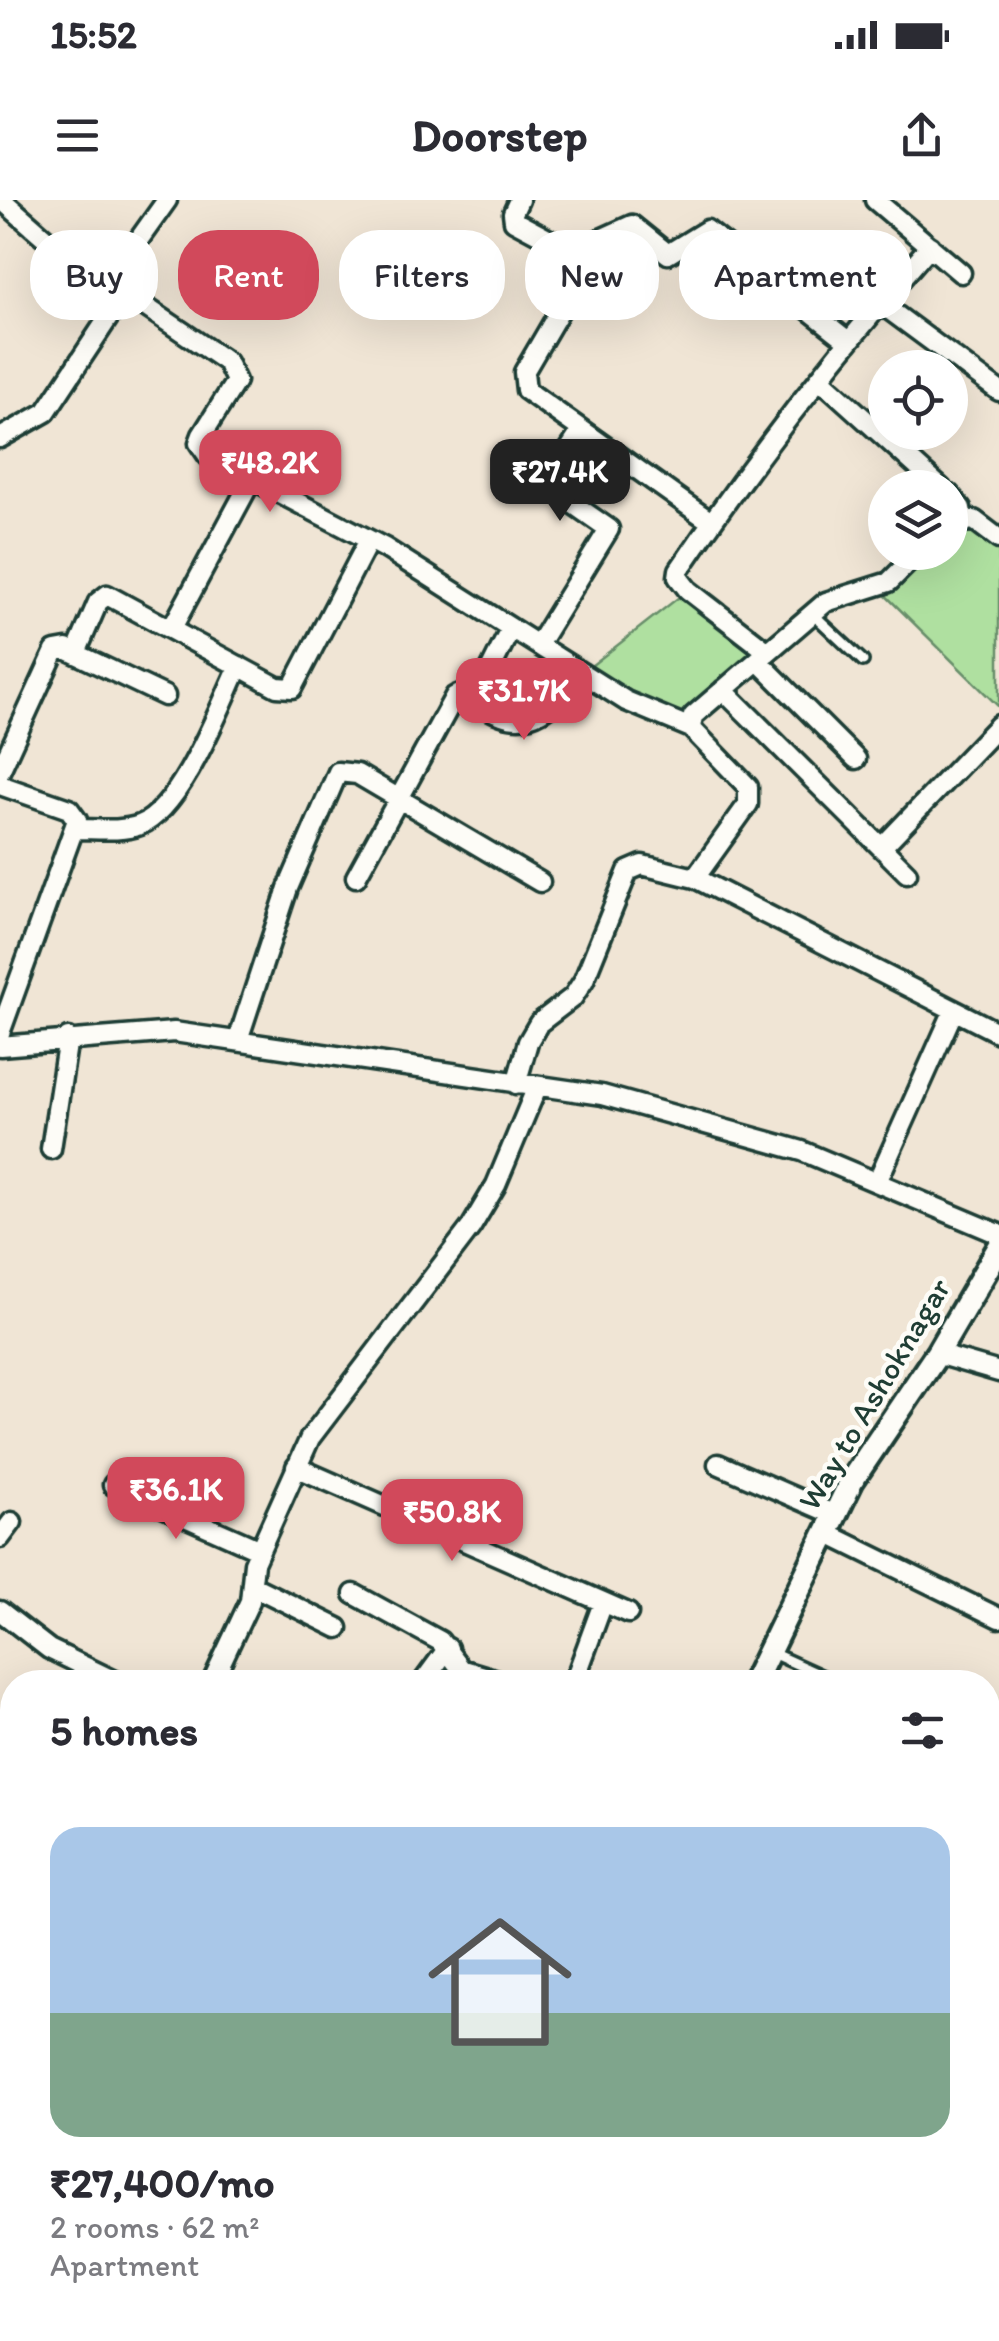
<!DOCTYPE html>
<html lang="en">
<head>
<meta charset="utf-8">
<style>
	body { margin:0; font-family:Itim,sans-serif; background:#f2f2f3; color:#2b2b33; height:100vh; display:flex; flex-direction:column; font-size:38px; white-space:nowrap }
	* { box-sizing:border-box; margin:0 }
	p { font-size:32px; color:#7c7c81 }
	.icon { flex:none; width:55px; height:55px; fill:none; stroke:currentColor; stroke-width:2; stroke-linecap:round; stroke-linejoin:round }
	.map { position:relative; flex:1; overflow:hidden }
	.drawer { position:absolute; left:0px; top:1470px; width:1000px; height:672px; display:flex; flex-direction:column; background:#fff; border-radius:40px 40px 0 0; box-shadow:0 10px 40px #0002 }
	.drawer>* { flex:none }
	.banner { position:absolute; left:30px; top:30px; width:940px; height:90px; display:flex; gap:20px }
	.tools { position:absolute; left:868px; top:150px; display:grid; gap:20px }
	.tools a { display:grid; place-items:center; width:100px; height:100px; border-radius:50%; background:#fff; box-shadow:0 10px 40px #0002; font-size:50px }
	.price { position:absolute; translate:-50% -85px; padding:0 22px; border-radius:20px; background:#d1495b; color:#fff; font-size:32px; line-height:65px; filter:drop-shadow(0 2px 5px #0008) }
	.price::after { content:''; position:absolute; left:50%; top:60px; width:30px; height:22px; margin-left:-15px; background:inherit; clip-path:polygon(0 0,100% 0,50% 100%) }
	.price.selected { background:#222; color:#fff }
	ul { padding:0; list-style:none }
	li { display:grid; align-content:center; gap:20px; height:530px; padding:0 50px }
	li span { display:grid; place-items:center; height:310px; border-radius:30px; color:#555 }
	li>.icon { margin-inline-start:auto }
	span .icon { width:180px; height:180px; fill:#fffc; stroke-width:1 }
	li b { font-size:42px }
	h2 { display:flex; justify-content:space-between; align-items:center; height:120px; padding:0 50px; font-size:42px }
	.tag { padding:0 35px; border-radius:40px; background:#fff; box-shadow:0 10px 40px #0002; font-size:35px; line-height:90px }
	.tag.selected { background:#d1495b; color:#fff }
	.status { display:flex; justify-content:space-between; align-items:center; height:70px; padding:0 50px; background:#fff; direction:ltr }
	.status svg { height:28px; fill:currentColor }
	header { display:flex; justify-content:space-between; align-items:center; height:130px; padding:0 50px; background:#fff; font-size:45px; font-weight:800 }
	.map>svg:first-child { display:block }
</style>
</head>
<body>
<div class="status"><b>15:52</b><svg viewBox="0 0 49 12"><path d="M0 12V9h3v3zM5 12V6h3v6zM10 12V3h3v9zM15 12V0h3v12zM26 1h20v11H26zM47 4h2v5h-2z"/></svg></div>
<header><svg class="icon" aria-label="menu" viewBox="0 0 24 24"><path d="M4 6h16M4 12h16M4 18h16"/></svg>Doorstep<svg class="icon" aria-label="share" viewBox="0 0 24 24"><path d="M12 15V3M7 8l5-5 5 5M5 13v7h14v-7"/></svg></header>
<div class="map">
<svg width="999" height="2141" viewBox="0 0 999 2141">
	<rect width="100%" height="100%" fill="#f0e5d5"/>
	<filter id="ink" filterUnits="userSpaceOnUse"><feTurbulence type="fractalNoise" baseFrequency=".01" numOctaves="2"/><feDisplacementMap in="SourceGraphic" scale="20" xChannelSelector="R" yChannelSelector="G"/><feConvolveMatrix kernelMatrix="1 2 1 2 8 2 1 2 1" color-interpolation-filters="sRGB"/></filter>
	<g filter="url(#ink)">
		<path fill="#afe0a0" stroke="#678e6a" stroke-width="2.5" d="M963 319 999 339V507L876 386 915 353 950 352V323Z
			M688 390 768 452 691 528 582 473Z"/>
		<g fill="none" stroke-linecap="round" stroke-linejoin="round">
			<defs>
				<path id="service" d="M813 414 863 461
					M772 1453 836 1482"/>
				<path id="minor" d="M2 0 50 42 227 162 236 181 202 235 199 243 208 256 385 348 626 501 691 528
					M519 0 513 13 514 21 572 52 583 71 524 172 526 190 711 322
					M875 0 961 73
					M572 52 632 25 668 54 707 30 847 140
					M108 83 167 0
					M880 103 999 191
					M820 179 941 288
					M0 238 46 212 124 94
					M950 295 961 308 963 319
					M950 323 974 320 999 339
					M172 428 252 279
					M538 445 609 329 546 285 582 230
					M768 452 688 390 678 377 679 370C756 256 839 149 930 46
					M76 453 98 402 107 395 277 487 292 488 369 340
					M758 461 856 559
					M475 488C480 503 486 510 502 515 538 528 558 497 582 473
					M723 490 907 673
					M0 571 55 451 66 449 165 496
					M0 585 69 609 77 620 0 833
					M77 629C96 629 122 632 140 625 182 608 220 506 239 466
					M882 647 999 525
					M356 677 455 496 475 488 488 474 511 428
					M695 678 999 833
					M238 840 288 688 338 572 357 574 540 682
					M0 846 174 832 602 895 802 951 999 1034
					M516 884 528 842 539 823 573 797 584 780 628 671 642 665 695 678 748 604V587L691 528 693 516 826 402 889 382 919 352
					M51 949 68 838
					M877 982 954 810
					M937 1154 999 1172
					M718 1264 835 1315
					M296 1267 628 1413
					M113 1285 260 1350
					M826 1333 999 1418
					M0 1338 12 1322
					M253 1386 338 1428
					M354 1394 440 1441 461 1469 504 1482
					M0 1411 49 1449 117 1482
					M212 1482 250 1401 254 1363 310 1238 471 1027 496 985 537 887
					M423 1482 448 1448
					M574 1482 603 1403
					M988 1706 999 1711
					M0 2083 12 2086
					M119 2130 143 2141
					M687 2130 716 2141
					M931 2141 932 2130
					M993 2141 999 2125"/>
				<path id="tertiary" d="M754 1482 852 1280 937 1154 999 1048
					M522 2141 526 2130"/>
			</defs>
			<use href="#service" stroke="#1f3d34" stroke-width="16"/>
			<use href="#minor" stroke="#1f3d34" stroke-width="25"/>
			<use href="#tertiary" stroke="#1f3d34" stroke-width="30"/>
			<use href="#service" stroke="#fdfcf7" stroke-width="9"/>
			<use href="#minor" stroke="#fdfcf7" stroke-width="18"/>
			<use href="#tertiary" stroke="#fdfcf7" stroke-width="22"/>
		</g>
	</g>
	<g text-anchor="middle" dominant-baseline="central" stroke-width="9" stroke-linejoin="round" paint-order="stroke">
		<g font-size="32" fill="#1f3d34" stroke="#fdfcf7">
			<text transform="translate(874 1194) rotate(-59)">Way to Ashoknagar</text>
		</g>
	</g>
</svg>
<div class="tools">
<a><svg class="icon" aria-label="locate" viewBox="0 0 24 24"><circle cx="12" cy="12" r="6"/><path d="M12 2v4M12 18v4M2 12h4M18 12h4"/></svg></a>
<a><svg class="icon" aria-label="layers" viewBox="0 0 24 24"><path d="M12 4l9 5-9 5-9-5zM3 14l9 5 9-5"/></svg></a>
</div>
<b class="price" style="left:270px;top:315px">₹48.2K</b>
<b class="price selected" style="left:560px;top:324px">₹27.4K</b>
<b class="price" style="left:524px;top:543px">₹31.7K</b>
<b class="price" style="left:176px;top:1342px">₹36.1K</b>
<b class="price" style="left:452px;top:1364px">₹50.8K</b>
<div class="banner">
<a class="tag">Buy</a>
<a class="tag selected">Rent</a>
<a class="tag">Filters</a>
<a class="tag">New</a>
<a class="tag">Apartment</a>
</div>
<section class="drawer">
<h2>5 homes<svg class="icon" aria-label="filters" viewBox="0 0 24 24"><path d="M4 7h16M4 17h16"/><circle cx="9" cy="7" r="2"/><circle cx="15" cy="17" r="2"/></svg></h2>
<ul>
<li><span style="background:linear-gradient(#a9c7e8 60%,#7fa58c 0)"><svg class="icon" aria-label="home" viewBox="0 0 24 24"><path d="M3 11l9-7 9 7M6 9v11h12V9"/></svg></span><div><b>₹27,400/mo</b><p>2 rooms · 62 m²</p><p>Apartment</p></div></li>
</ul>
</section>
</div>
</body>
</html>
